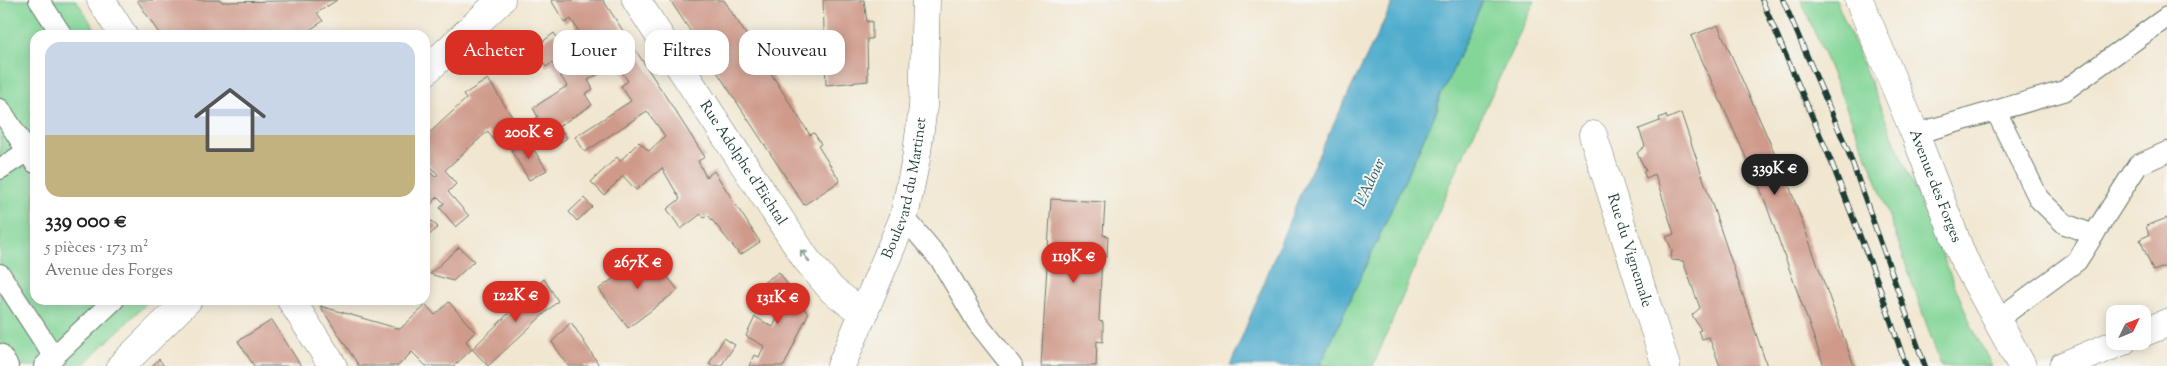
<!DOCTYPE html>
<html lang="fr">
<head>
<meta charset="utf-8">
<style>
	body { margin:0; font-family:"Sorts Mill Goudy",serif; background:#f6f6f6; color:#202124; height:100vh; display:flex; flex-direction:column; font-size:19px; white-space:nowrap }
	* { box-sizing:border-box; margin:0 }
	p { font-size:16px; color:#757577 }
	.icon { flex:none; width:28px; height:28px; fill:none; stroke:currentColor; stroke-width:2; stroke-linecap:round; stroke-linejoin:round }
	.map { position:relative; flex:1; overflow:hidden }
	.sheet { position:absolute; left:30px; top:30px; width:400px; height:275px; display:flex; flex-direction:column; background:#fff; border-radius:15px; box-shadow:0 2px 12px #0003 }
	.sheet>* { flex:none }
	.hud { position:absolute; left:445px; top:30px; width:475px; height:45px; display:flex; gap:10px }
	.needle { width:32px; rotate:47deg }
	.fabs { position:absolute; left:2106px; top:305px; display:grid; gap:10px }
	.fabs a { display:grid; place-items:center; width:45px; height:45px; border-radius:10px; background:#fff; box-shadow:0 2px 12px #0003; font-size:25px }
	.price { position:absolute; translate:-50% -42px; padding:0 11px; border-radius:18px; background:#d93025; color:#fff; font-size:16px; line-height:32px; filter:drop-shadow(0 1px 2px #0008) }
	.price::after { content:''; position:absolute; left:50%; top:30px; width:15px; height:11px; margin-left:-8px; background:inherit; clip-path:polygon(0 0,100% 0,50% 100%) }
	.price.selected { background:#222; color:#fff }
	ul { padding:0; list-style:none }
	li { display:grid; align-content:center; gap:10px; height:265px; padding:0 15px }
	li+li { border-top:1px solid #e0e0e0 }
	li span { display:grid; place-items:center; height:155px; border-radius:15px; color:#555 }
	li>.icon { margin-inline-start:auto }
	span .icon { width:90px; height:90px; fill:#fffc; stroke-width:1 }
	li b { font-size:21px }
	.pill { padding:0 18px; border-radius:15px; background:#fff; box-shadow:0 2px 12px #0003; font-size:18px; line-height:45px }
	.pill.selected { background:#d93025; color:#fff }
	.map>svg:first-child { display:block }
</style>
</head>
<body>
<div class="map">
<svg width="2167" height="366" viewBox="0 0 2167 366">
	<rect width="100%" height="100%" fill="#f6f6f2"/>
	<filter id="ink" filterUnits="userSpaceOnUse"><feTurbulence type="fractalNoise" baseFrequency=".02" numOctaves="2"/><feDisplacementMap in="SourceGraphic" scale="10" xChannelSelector="R" yChannelSelector="G"/><feConvolveMatrix kernelMatrix="1 2 1 2 8 2 1 2 1" color-interpolation-filters="sRGB"/></filter>
	<filter id="wash" filterUnits="userSpaceOnUse"><feTurbulence type="fractalNoise" baseFrequency=".0096" numOctaves="4" result="noise"/><feDisplacementMap in="SourceGraphic" scale="20" xChannelSelector="R" yChannelSelector="G"/><feGaussianBlur stdDeviation="1.12" result="paint"/><feColorMatrix in="noise" values="0 0 0 0 0 0 0 0 0 0 0 0 0 0 0 0 0 1.4 0 .05"/><feComposite in="paint" operator="in"/></filter>
	<g filter="url(#wash)">
		<rect width="100%" height="100%" fill="#f1e6cf"/>
		<path fill="#83d698" stroke="#518a66" d="M0 0H76L99 35H35V300H150L82 366H0Z
			M1483 0H1535L1450 185 1373 366H1320L1438 108 1439 97 1445 88Z
			M1801 0H1836L1972 327 1992 366H1941L1875 176Z"/>
		<path fill="#4dabcc" stroke="#367480" d="M1394 0H1483L1445 88 1439 97 1438 107 1320 366H1230L1303 187Z"/>
		<g id="blocks">
			<path fill="#cf9a8a" d="M137 0H221L222 2 337 0 317 13 323 21 302 35H160Z
				M551 0H603L705 157 698 161 706 177 714 171 760 242 740 255 708 215 704 218 701 214 681 229 667 209 680 199 662 168 636 190 623 176 604 195 591 182 617 157 620 161 639 142 649 151 665 136 647 111 585 152 575 137 631 101 621 86 628 81 616 63 588 80 593 89 585 94 592 105 559 126 567 138 555 146 546 129 535 136 527 124 538 117 533 108 567 86 552 63 546 67 533 49 554 33 569 57 587 45 571 19 565 23Z
				M670 0H724L759 55 762 52 770 65 767 67 810 135 814 133 821 144 818 146 840 181 804 205Z
				M823 0H864L867 22 872 21V39H867L868 81 826 85Z
				M1718 25 1790 188 1854 366H1824L1762 193 1691 36Z
				M488 79 518 126 494 141 488 131 445 170 456 184 448 192 469 216 456 227 440 208 444 203 438 197 429 206 425 202V166L435 177 438 175 425 159V137L466 99 463 95Z
				M1681 113 1767 366H1720L1709 337 1702 339 1698 331 1701 330 1692 315 1700 308 1683 261 1671 260 1672 250 1666 237 1674 234 1655 174 1646 178 1643 171H1646L1637 153 1645 146 1639 129 1660 121 1659 118 1666 115 1667 119Z
				M527 139 547 170 529 180 511 150Z
				M584 198 592 207 577 221 569 212Z
				M1051 199 1105 202 1103 235 1108 236 1107 257 1102 256 1099 321 1103 322V342L1097 341 1096 366H1041Z
				M425 216 438 227 425 239Z
				M2167 218V266L2153 271 2140 239 2149 235 2146 226Z
				M459 247 474 261 453 281 430 274Z
				M648 252 678 290 628 328 599 289Z
				M779 272 808 314 784 366H749L754 355 759 357 764 346 746 336 755 317 773 327 780 312 760 285Z
				M544 279 558 301 488 366 472 349Z
				M449 302 475 332 466 341 472 349 454 366H426L412 352 398 366H359L320 306 400 329 426 305 435 315Z
				M272 320 289 347 301 366H254L238 341Z
				M571 322 599 365 597 366H568L552 342Z
				M724 338 735 345 721 366H712L709 364Z
				M159 359 164 366H152Z"/>
		</g>
	</g>
	<g filter="url(#ink)">
		<use href="#blocks" fill-opacity="0" stroke="#68786a" stroke-width="1"/>
		<g fill="none" stroke-linecap="round" stroke-linejoin="round">
			<defs>
				<path id="lane" d="M39 0 62 35
					M0 109 35 163
					M1996 111 2039 199 2065 224 2094 235
					M1915 134 2064 91 2167 17
					M0 169 35 146
					M904 217 941 261 977 322 1012 366
					M0 274 54 357
					M1997 320 2077 261 2138 165 2167 152
					M0 354 8 366
					M44 366 114 300"/>
				<g id="street">
					<path d="M101 0 123 35"/>
					<path id="s1" d="M636 0 806 259 832 290 864 314"/>
					<path id="s2" d="M1859 0 1915 134 1963 258 2022 366"/>
					<path d="M425 72 501 0"/>
					<path id="s3" d="M1593 135 1666 366"/>
					<path d="M291 300 333 366"/>
					<path d="M2142 333 2167 323"/>
					<path d="M121 366 188 300"/>
					<path d="M2063 366 2123 341"/>
				</g>
				<g id="primary">
					<path id="s4" d="M841 366 904 217 916 159 923 107 926 0"/>
				</g>
			</defs>
			<use href="#lane" stroke="#68786a" stroke-width="22"/>
			<use href="#street" stroke="#68786a" stroke-width="29"/>
			<use href="#primary" stroke="#68786a" stroke-width="29"/>
			<use href="#lane" stroke="#fff" stroke-width="20"/>
			<use href="#street" stroke="#fff" stroke-width="28"/>
			<use href="#primary" stroke="#fff" stroke-width="28"/>
			<defs>
				<path id="rail" d="M1762 0 1829 156 1877 280 1906 366
					M1783 0 1848 151 1925 366"/>
			</defs>
			<use href="#rail" stroke="#1f3d34" stroke-width="5.5"/>
			<use href="#rail" stroke="#f6f6f2" stroke-width="4" stroke-dasharray="11" stroke-linecap="butt"/>
		</g>
		<defs><path id="oneway-shaft" d="M-6 0H5M1.5-3L5.5 0L1.5 3" fill="none" stroke-width="1.6" stroke-linecap="round" stroke-linejoin="round" transform="scale(1.25)"/></defs>
		<use stroke="#8f9e9a" href="#oneway-shaft" transform="translate(805 256) rotate(-126)"/>
	</g>
	<g text-anchor="middle" dominant-baseline="central" stroke-width="4" stroke-linejoin="round" paint-order="stroke">
		<g font-size="15" fill="#1f3d34" stroke="#f6f6f2">
			<text stroke="none"><textPath href="#s1" startOffset="195">Rue Adolphe d'Eichtal</textPath></text>
			<text stroke="none"><textPath href="#s2" startOffset="201">Avenue des Forges</textPath></text>
			<text stroke="none"><textPath href="#s4" startOffset="190">Boulevard du Martinet</textPath></text>
			<text stroke="none"><textPath href="#s3" startOffset="121">Rue du Vignemale</textPath></text>
		</g>
		<g font-size="16" font-style="italic" fill="#2d5e62" stroke="#f6f6f2">
			<text transform="translate(1371 183) rotate(-65)">L'Adour</text>
		</g>
	</g>
</svg>
<div class="fabs">
<a><svg class="needle" viewBox="-14 -14 28 28"><path d="M0-13l5 13h-10z" fill="#e53935"/><path d="M0 13l5-13h-10z" fill="#757577"/></svg></a>
</div>
<b class="price" style="left:529px;top:160px">200K €</b>
<b class="price selected" style="left:1775px;top:196px">339K €</b>
<b class="price" style="left:1074px;top:284px">119K €</b>
<b class="price" style="left:638px;top:290px">267K €</b>
<b class="price" style="left:516px;top:323px">122K €</b>
<b class="price" style="left:778px;top:325px">131K €</b>
<div class="hud">
<a class="pill selected">Acheter</a>
<a class="pill">Louer</a>
<a class="pill">Filtres</a>
<a class="pill">Nouveau</a>
</div>
<section class="sheet">
<ul>
<li><span style="background:linear-gradient(#c9d6e8 60%,#c2b280 0)"><svg class="icon" aria-label="home" viewBox="0 0 24 24"><path d="M3 11l9-7 9 7M6 9v11h12V9"/></svg></span><div><b>339 000 €</b><p>5 pièces · 173 m²</p><p>Avenue des Forges</p></div></li>
</ul>
</section>
</div>
</body>
</html>
